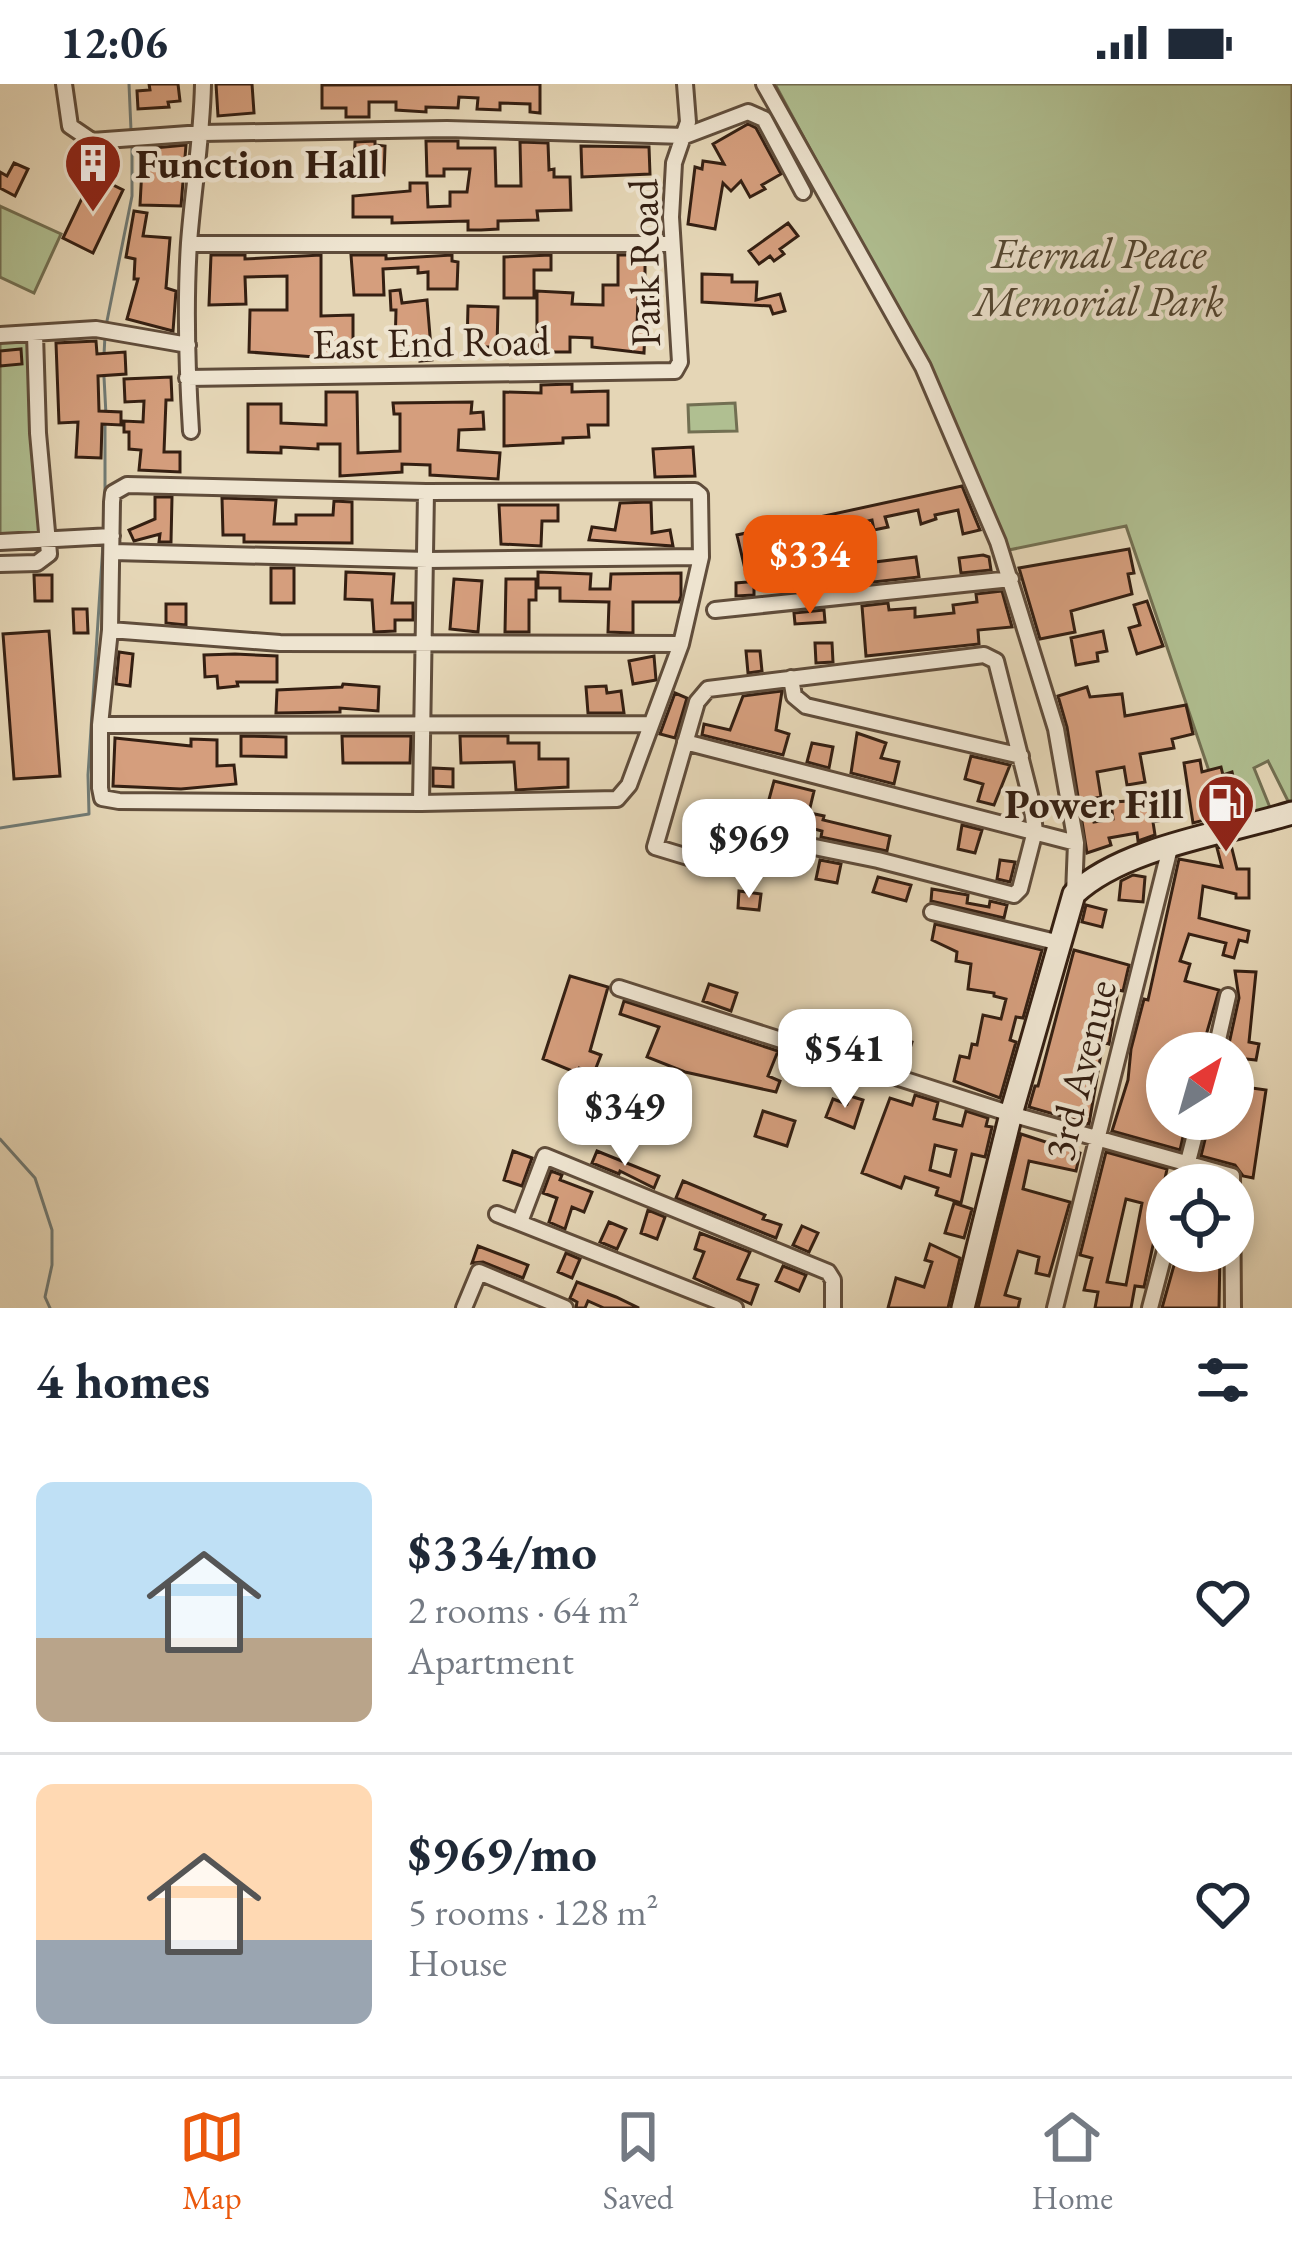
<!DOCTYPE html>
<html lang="en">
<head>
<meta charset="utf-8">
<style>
	body { margin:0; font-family:"EB Garamond",serif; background:#f6f6f7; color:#1f2937; height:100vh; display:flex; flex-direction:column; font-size:45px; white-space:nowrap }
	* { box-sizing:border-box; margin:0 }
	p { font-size:39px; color:#747a83 }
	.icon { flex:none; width:66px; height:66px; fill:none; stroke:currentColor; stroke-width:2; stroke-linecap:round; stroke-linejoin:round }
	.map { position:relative; height:1224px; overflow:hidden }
	.sheet { display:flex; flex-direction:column; background:#fff; flex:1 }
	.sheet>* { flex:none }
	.needle { width:78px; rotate:37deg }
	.tools { position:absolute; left:1146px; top:948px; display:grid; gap:24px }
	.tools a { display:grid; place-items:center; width:108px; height:108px; border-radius:50%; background:#fff; box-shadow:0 6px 18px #0003; font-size:60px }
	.price { position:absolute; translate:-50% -102px; padding:0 27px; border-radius:24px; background:#fff; color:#222; font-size:39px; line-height:78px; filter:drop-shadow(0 3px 6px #0008) }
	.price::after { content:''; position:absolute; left:50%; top:72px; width:36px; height:27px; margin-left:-18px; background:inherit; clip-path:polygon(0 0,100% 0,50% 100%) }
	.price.selected { background:#ea580c; color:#fff }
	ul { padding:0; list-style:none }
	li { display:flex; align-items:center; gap:36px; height:300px; padding:0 36px }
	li+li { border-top:3px solid #e0e1e3 }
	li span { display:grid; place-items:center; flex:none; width:336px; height:240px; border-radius:18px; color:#555 }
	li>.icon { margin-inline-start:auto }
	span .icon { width:144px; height:144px; fill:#fffc; stroke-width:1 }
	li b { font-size:51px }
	h2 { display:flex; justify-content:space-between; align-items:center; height:144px; padding:0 36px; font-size:51px }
	.status { display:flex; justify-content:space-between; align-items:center; height:84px; padding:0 60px; background:#fff; direction:ltr }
	.status svg { height:33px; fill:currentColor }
	.dock { display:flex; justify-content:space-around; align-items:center; height:168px; border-top:3px solid #e0e1e3; background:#fff; font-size:33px; color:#747a83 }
	.dock a { display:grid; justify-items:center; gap:6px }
	.dock .selected { color:#ea580c }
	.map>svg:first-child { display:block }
</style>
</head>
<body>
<div class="status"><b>12:06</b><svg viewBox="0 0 49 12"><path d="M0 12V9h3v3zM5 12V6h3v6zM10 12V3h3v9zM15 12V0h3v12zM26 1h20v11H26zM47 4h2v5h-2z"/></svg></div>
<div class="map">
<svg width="1292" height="1224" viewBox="0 0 1292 1224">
	<rect width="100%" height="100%" fill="#e5d6b6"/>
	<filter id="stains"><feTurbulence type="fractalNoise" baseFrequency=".00167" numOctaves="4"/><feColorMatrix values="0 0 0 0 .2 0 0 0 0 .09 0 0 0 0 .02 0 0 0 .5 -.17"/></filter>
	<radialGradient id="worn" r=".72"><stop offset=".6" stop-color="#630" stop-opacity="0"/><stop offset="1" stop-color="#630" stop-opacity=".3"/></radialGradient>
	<path fill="#b0bf91" stroke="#726f52" stroke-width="3" d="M775 0H1292V717H1288L1268 677 1254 684 1271 726 1209 742 1202 704 1210 690 1126 442 1004 467 948 321Z
		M0 122 61 150 34 209 0 193Z
		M35 250 49 455 0 458V251Z
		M735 319 737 347 689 348 688 321Z"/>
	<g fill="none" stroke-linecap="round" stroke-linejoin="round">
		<path stroke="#707a74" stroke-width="3" d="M129 0 131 46
			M106 242 132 112V62
			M104 271 105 251
			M104 293 106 331
			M105 341V421
			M0 744 89 730 88 691 103 460
			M0 1055 35 1094 52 1146V1181L45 1213 50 1224"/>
	</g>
	<path fill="#d59e7d" stroke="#341f12" stroke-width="3" fill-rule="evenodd" d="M149 0H178L180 17 168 18 169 23 138 25 137 7 150 6Z
		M216 0H252L254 29 218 32Z
		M540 0V29L530 28V20L500 19V26L477 25 478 14 459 13 458 24 426 23V28L396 26V18H369V33H346V24H322V1Z
		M748 40 756 44 781 90 762 101 765 105 750 113 741 97 731 107 723 99 715 145 688 140 695 83 702 85 703 77 724 80 713 60Z
		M375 57V61L385 62 384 91 354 90 355 58Z
		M426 57H458V64H495L496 102H521L520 58 548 59 549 86 554 85V93H570L571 126 537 127 538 136 498 137V145L481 146H468V137L392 139V133H353V112L410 107V99H427L428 123 450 122V108H467L470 85H444V92H427Z
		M186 61 181 122 140 121 143 65Z
		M581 62 649 63 650 90 582 93Z
		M14 79 28 85 15 112 0 104V88L7 92Z
		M93 91 123 106 93 169 63 154Z
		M134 127 147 129 143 152 170 154 166 204 176 207 173 247 127 235 138 195H134L135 175 126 173Z
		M788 139 798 152 780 165 784 170 774 177 770 172 759 180 749 167Z
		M211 171H245V175L321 171V232L353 231V270L315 273 249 268 250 226H287V192L245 193 246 220 209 221Z
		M351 171H386V175L452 171V177L458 178 457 205H428V188L418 189V183L383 185 384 211H354Z
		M551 171V186H534V214H504V173Z
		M618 171H645V197H660V212L638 214 637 243H645L644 269 592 263V254L570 253V268H537V207L573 209 572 220 603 221V201H618Z
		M702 190 732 191V198H757L756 216 780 210 785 227 773 230 770 222 702 218Z
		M400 206 402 219 427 216 432 276 420 277V266L395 265 396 226H391L390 207Z
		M468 222 498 223 497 263H467Z
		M96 257 97 270 125 268 126 290 98 292 99 327 121 328V341L102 340 101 374 76 373 78 338 59 339 56 259Z
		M21 265 22 280 0 282V267Z
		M171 293 172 316H166L164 368H180V388L139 386 141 366 129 365V348H124V337L143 338 144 317 125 318 124 295Z
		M572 300V308L608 307V341H588L589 353 563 354V359L504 362V308L541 309V301Z
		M326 308H357L358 369 400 367V330H394L393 319 472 318 471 329 483 328 484 345 459 346 458 366 500 369 498 395 430 391V381L402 380V388L340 392V360H318V365L281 363V369L248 368V320H281V339L326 341Z
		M693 363 695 392 655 393 653 365Z
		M962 402 980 446 963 450 958 426 935 431 936 435 921 440 918 426 885 433 888 443 874 446 872 436 846 442 850 460 766 479 768 491 916 473 919 493 791 507 790 498 754 502V511L736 512V499L748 498 737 451Z
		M155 413H172L171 458H159L160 450 134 457 129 446 155 435Z
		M222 414 276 416 274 440H296V431H333L334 417 352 418V459L244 458V451H223Z
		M651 418 652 449 670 446 673 462 589 456 592 443 615 446 620 419Z
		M499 421H558V437H542L541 462 501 460Z
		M1129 465 1134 489 1128 490 1132 510 1071 527 1075 548 1040 555 1019 484Z
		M983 471 989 473 991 486 961 489 959 474Z
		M271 484H294V519H271Z
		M346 488 394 490 392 519H413V536H395V547L374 548 372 516 345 515Z
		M538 488 591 490 590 505H610L611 490 681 489V512L679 518H633V549L608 548 609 518 560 517V504H538Z
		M34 491H52V517H35Z
		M454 495 482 497 478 548 450 545Z
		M506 495H536V516H529V548H505Z
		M1002 507 1012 543 978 546 979 560 866 572 862 522 888 519 889 526 915 524V533L954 529 953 521 977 518 976 510Z
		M1147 517 1163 562 1137 570 1129 544 1140 541 1134 521Z
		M166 520H186V541L166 539Z
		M73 525H87L88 549H74Z
		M824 526 825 538 795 540 794 529Z
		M49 547 60 692 14 695 3 550Z
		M1103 547 1107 567 1097 569 1098 577 1076 581 1071 554Z
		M815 559H832L833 578 816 579Z
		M746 567H760L762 587 748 589Z
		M119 568 133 570 130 602 116 600Z
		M235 570 277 572V598H237L238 602 218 604 217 592 205 593 204 571Z
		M654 572 656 596 633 600 629 577Z
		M343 600 379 603 378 627 340 624V628L276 629 277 606 342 603Z
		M606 602 607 609 621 607 624 629H588L586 603Z
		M1087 603 1090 613 1122 610 1125 632 1186 621 1193 650 1172 655 1174 664 1140 670 1145 698 1127 701 1124 683 1097 688 1101 713 1090 715 1094 738 1113 735 1111 718 1151 716V711L1168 708 1173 734 1153 738 1155 751 1138 757 1137 749 1109 754 1111 761 1087 769 1067 643 1058 612Z
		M782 607 776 646 789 650 783 671 702 651 704 640 730 646 743 612Z
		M675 609 687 614 675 654 660 650Z
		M857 649 886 659 881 674 899 678 894 700 851 689Z
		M241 652 286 653V673L241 672Z
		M342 652H411L410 679H343Z
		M460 652H508V659H539V675H568V703L516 706 514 678 461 679Z
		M115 654 191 662V655L217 656V682L234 681 236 700 181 705 113 702Z
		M812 659 833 663 829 684 807 678Z
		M971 672 1010 681 994 721 978 717 983 700 965 695Z
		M1200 676 1202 688 1221 683 1223 691 1232 688 1237 709 1247 706 1252 724 1193 739 1184 679Z
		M433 684 453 685V703L433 702Z
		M774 697 814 707 809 728 785 723 780 744 762 741Z
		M810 729 824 732 823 736 890 752 887 767 821 753 822 747 807 743Z
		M962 741 982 746 975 769 958 765Z
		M1231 761 1237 785H1249V814H1236V810L1203 802 1199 834 1249 847 1247 858 1239 856 1234 874 1223 871 1226 859 1189 850 1180 877 1190 880 1185 897 1219 906 1201 969H1167V976L1161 974 1155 1005 1167 1008V1035H1187L1180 1066 1112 1047 1128 996 1131 965 1144 915 1148 916 1179 775 1222 783 1217 764Z
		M820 776 841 780 837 799 816 795Z
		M1000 776 1015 778 1010 798 997 795Z
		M1133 791 1145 793 1143 818 1119 816 1121 797Z
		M878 793 911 801 906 817 873 808Z
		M932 805 968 811 967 819 989 823 990 817 1007 821 1004 834 931 817Z
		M739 807 761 810 759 826 738 824Z
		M1086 821 1106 826 1102 843 1082 838Z
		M935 840 1042 866 1023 934 1016 933 1010 956 1016 958 1000 1014 954 997 960 972 969 974 972 960 977 961 983 931 1001 935 1006 915 994 912V909L968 905 971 880 956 877 957 868 932 856Z
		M1074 866 1129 881 1123 907 1118 906 1109 960 1103 958 1089 1040 1029 1023 1035 1002H1038Z
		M1235 887 1256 888 1249 958 1259 960 1256 976 1247 975 1238 1002 1266 1006 1253 1094 1243 1092 1235 1081 1201 1072 1210 1035H1233V969H1227L1239 914Z
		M570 892 608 903 590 967 601 971 594 989 579 984 577 989 543 975Z
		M709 900 737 909 731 927 703 917Z
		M624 917 778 967 768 992 780 997 776 1008 685 988 647 973 659 943 620 930Z
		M861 943 912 958 907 975 855 962Z
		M915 1011 938 1018 934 1035 962 1042 966 1027 988 1034 986 1042 992 1043 985 1073 972 1070 961 1119 936 1111 938 1104 905 1093 901 1104 862 1089 890 1014 912 1021ZM935 1061 956 1066 950 1092 930 1086Z
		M850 1012 863 1016 854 1044 826 1033 833 1015 847 1020Z
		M763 1027 795 1037 787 1062 755 1052Z
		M1021 1050 1080 1069 1076 1087 1029 1077 1023 1105 1070 1118 1049 1192 1036 1189 1039 1173 1018 1167 1005 1211 1020 1215 1018 1224H978Z
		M513 1067 532 1074 522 1102 504 1096Z
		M597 1067 659 1092 654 1104 620 1087 619 1090 592 1079Z
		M1106 1068 1167 1085 1162 1109 1167 1110V1140L1158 1138 1144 1203 1135 1202 1131 1224H1095L1098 1208 1084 1206 1092 1174 1080 1171ZM1126 1115 1142 1119 1126 1201 1107 1198Z
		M551 1087 562 1091 560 1096 592 1108 584 1128 572 1123 565 1145 549 1138 557 1114 543 1109Z
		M683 1097 765 1131 763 1135 781 1141 776 1154 676 1114Z
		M954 1119 972 1125 964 1154 945 1149Z
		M648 1126 665 1133 657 1155 641 1149Z
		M609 1138 626 1145 617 1165 600 1158Z
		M802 1142 818 1149 809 1168 793 1161Z
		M700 1149 750 1168 738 1195 758 1201 751 1220 694 1194 704 1168 695 1165Z
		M930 1160 960 1174 948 1224H888L896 1194 924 1203 932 1178 925 1176Z
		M478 1162 528 1181 523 1194 483 1178 472 1179Z
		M1178 1167H1220L1219 1224H1162Z
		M566 1169 580 1175 572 1194 558 1188Z
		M783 1182 806 1191 799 1207 776 1197Z
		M577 1198 616 1213 639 1224H604L588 1217 585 1224H576L577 1218 570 1214Z"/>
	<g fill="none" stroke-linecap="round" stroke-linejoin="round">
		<defs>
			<path id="street" d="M64 0 70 42 92 57 202 49 447 45 685 52 748 28 764 35 803 108
				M764 0 923 283 998 458 1056 645 1076 759 1074 810
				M189 160H672
				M0 251 96 245 188 261
				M187 294 675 287 680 278 671 133 674 79 688 38 685 0
				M191 347C187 285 185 221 189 159 193 105 202 54 203 0
				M127 401 426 408 695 407 700 411 701 473 681 560 280 559 110 546 112 418 113 409Z
				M0 458 112 452
				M113 468 428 476 701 473
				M0 480 37 479 49 470 38 349 35 250
				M715 526 1011 495
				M110 546 100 641V704L102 714 119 717 421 719 617 715 629 701 681 560
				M984 571 996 577 1030 711 1035 747 1020 805 1014 811 878 776 751 750H738L728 780 721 783 655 763 697 618 708 605Z
				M791 594 794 612 806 622 1021 672
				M100 641 648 640
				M685 658 1076 759
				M421 719 426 408
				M932 828 1060 859
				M619 904 1011 1030 1232 1092 1233 1224
				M1215 969 1228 912
				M1182 1101 1199 1035
				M497 1130 735 1224
				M520 1138 545 1072 828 1188 833 1196V1224
				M464 1224 479 1188 565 1224
				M1055 1224 1170 764
				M1150 1224 1167 1159"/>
			<path id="secondary" d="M963 1224 1011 1030 1074 810C1123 763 1227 749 1292 729"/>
		</defs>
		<use href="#street" stroke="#604d3b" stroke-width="20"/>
		<use href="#secondary" stroke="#341f12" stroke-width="27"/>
		<use href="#street" stroke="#eee4d0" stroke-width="14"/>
		<use href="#secondary" stroke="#eee4d0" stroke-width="21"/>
	</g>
	<defs>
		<symbol id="building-pin" viewBox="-11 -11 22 30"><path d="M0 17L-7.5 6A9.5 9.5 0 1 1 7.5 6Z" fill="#8f2418" stroke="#eee4d0"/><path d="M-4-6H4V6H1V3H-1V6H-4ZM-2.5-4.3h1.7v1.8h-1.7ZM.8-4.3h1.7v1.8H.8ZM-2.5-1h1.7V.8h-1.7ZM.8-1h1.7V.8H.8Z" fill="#fff"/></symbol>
		<symbol id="fuel-pin" viewBox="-11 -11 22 30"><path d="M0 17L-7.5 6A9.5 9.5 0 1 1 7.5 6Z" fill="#8f2418" stroke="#eee4d0"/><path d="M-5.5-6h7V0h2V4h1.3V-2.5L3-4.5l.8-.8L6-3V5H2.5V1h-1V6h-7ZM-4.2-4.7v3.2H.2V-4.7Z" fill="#fff"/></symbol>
	</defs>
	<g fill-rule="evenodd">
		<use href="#building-pin" x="60" y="46" width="66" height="90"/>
		<use href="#fuel-pin" x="1193" y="686" width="66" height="90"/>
	</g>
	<g text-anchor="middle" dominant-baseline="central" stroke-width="9" stroke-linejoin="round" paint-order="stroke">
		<g font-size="42" font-weight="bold" fill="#341f12" stroke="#eee4d0" text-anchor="start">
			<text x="135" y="79">Function Hall</text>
			<text x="1184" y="719" text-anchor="end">Power Fill</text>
		</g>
		<g font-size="42" font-style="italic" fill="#534732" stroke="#eee4d0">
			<text x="1099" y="169">Eternal Peace<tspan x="1099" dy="48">Memorial Park</tspan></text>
		</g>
		<g font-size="42" fill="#341f12" stroke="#eee4d0">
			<text transform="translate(644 179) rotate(-91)">Park Road</text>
			<text transform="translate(431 258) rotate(-1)">East End Road</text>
			<text transform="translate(1080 986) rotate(-76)">3rd Avenue</text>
		</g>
	</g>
	<rect width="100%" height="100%" filter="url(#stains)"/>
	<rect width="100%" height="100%" fill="url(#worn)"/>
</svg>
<div class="tools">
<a><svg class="needle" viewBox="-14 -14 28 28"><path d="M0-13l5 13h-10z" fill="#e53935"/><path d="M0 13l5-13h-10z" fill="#747a83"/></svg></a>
<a><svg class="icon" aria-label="locate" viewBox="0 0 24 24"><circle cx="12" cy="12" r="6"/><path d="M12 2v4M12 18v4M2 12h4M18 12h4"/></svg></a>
</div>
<b class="price selected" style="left:810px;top:533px">$334</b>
<b class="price" style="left:749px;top:817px">$969</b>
<b class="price" style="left:845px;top:1027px">$541</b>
<b class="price" style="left:625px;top:1085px">$349</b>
</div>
<section class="sheet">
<h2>4 homes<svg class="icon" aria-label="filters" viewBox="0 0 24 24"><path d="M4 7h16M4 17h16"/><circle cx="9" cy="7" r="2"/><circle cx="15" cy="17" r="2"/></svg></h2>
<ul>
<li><span style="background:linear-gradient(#bfe0f5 65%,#b9a48a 0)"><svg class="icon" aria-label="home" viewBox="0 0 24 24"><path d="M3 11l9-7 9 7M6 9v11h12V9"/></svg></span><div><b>$334/mo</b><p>2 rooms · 64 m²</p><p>Apartment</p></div><svg class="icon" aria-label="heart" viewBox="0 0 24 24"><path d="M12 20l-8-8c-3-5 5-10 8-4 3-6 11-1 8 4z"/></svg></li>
<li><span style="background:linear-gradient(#ffd9b3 65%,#9aa5b1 0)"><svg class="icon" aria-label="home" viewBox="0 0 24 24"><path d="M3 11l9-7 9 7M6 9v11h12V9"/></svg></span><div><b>$969/mo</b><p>5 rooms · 128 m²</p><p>House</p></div><svg class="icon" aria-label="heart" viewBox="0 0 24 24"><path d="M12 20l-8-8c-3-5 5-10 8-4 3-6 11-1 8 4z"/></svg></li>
</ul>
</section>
<nav class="dock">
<a class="selected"><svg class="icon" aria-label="map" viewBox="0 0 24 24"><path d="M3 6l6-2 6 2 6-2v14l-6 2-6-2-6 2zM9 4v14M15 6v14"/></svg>Map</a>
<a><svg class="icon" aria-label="saved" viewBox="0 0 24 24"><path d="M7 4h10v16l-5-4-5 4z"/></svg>Saved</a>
<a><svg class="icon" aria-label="home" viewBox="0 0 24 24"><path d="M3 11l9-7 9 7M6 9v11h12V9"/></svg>Home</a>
</nav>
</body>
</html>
